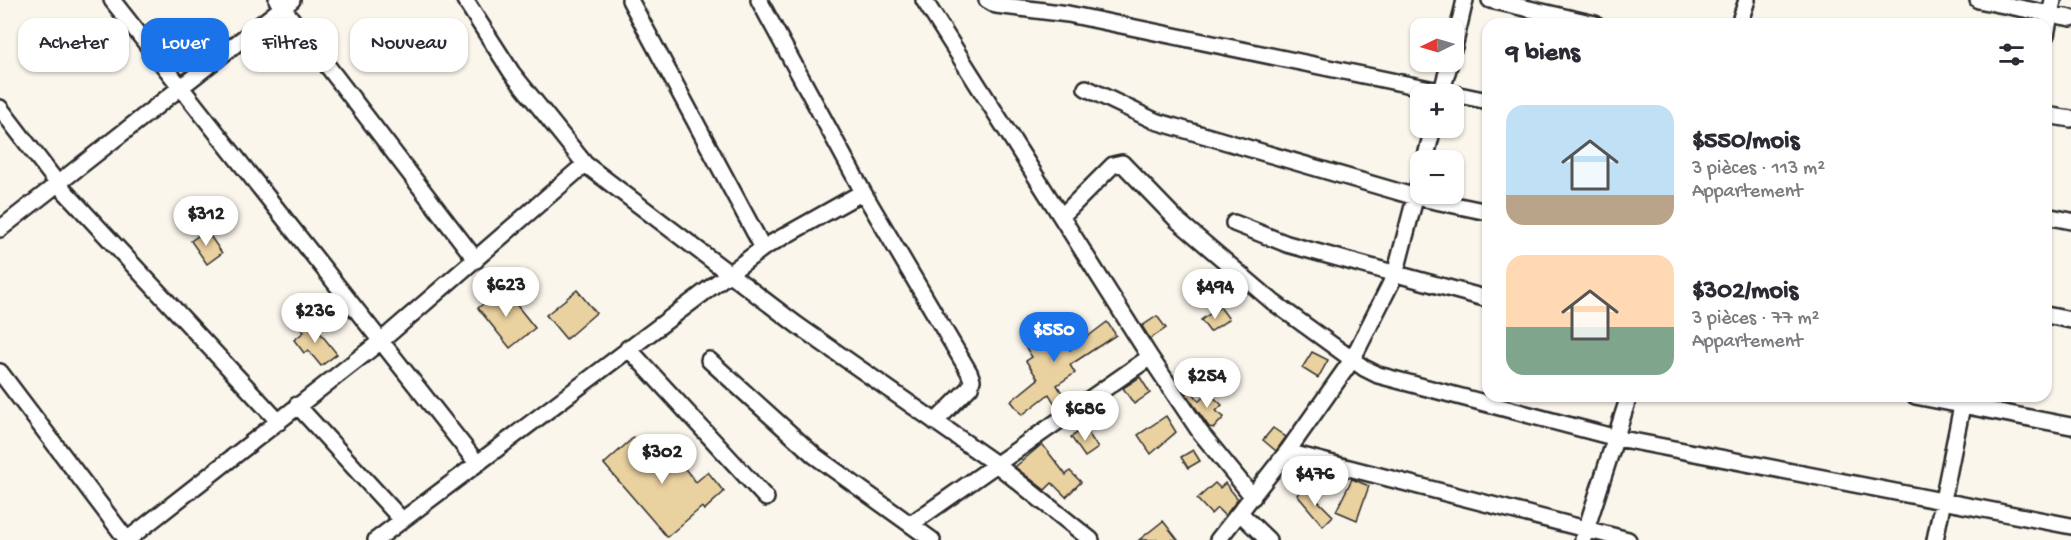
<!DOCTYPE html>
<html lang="fr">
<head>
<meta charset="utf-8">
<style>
	body { margin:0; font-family:"Gochi Hand",sans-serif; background:#f2f2f3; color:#2b2b33; height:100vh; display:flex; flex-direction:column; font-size:22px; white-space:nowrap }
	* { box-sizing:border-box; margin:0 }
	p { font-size:20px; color:#7c7c81 }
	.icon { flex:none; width:33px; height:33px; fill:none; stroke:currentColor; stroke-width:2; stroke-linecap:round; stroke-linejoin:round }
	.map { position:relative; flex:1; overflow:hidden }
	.side { position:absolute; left:1482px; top:18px; width:570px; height:384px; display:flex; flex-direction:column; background:#fff; border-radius:18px; box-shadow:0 2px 4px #0004 }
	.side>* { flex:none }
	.guide { position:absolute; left:18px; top:18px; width:570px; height:54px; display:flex; gap:12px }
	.needle { width:39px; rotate:265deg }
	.controls { position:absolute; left:1410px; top:18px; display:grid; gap:12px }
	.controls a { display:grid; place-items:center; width:54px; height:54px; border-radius:12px; background:#fff; box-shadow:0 2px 4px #0004; font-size:30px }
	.price { position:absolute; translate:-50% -51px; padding:0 14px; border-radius:21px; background:#fff; color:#222; font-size:20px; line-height:39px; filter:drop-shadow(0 2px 3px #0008) }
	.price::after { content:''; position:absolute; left:50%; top:36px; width:18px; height:14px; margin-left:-9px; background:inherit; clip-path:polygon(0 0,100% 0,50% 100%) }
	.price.selected { background:#1a73e8; color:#fff }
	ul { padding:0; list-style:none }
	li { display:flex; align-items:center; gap:18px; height:150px; padding:0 24px }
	li span { display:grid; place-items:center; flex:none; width:168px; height:120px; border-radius:18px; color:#555 }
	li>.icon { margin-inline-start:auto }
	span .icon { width:72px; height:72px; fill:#fffc; stroke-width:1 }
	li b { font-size:26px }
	h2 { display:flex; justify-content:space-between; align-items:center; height:72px; padding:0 24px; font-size:26px }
	.tag { padding:0 21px; border-radius:18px; background:#fff; box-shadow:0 2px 4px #0004; font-size:21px; line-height:54px }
	.tag.selected { background:#1a73e8; color:#fff }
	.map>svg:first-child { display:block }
</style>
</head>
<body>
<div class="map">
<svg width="2071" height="540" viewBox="0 0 2071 540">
	<rect width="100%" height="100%" fill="#fbf6ec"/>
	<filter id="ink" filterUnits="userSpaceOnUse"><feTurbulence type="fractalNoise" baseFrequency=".0167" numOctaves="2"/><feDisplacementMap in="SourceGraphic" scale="12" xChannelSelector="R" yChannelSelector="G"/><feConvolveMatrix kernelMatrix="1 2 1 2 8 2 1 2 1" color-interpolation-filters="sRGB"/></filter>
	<g filter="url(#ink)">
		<path fill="#ead1a0" stroke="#2b2b2b" stroke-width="1.5" d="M206 230 222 253 207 264 191 241Z
			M503 288 535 328 510 348 478 308Z
			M577 290 596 313 566 339 546 315Z
			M1220 307 1229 319 1210 332 1201 320Z
			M1157 316 1166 328 1150 339 1142 326Z
			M309 319 337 354 321 366 308 350 304 353 294 340 304 332 300 327Z
			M1047 322 1058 339 1061 337 1070 350 1107 322 1116 335 1070 365 1075 373 1057 385 1065 398 1055 404 1049 394 1022 415 1011 401 1038 379 1026 361 1032 357 1021 340Z
			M1312 352 1328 360 1318 378 1302 368Z
			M1140 377 1150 393 1134 404 1123 388Z
			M1191 390 1199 401 1208 392 1222 405 1216 411 1224 417 1214 428 1209 427 1186 394Z
			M1166 416 1176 432 1151 454 1138 435Z
			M1085 428 1098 448 1085 457 1071 437Z
			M1273 428 1286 437 1276 451 1263 440Z
			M634 437 651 457 665 445 696 482 708 472 724 492 704 510 702 507 667 537 604 464Z
			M1042 444 1066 475 1070 471 1081 482 1066 497 1052 483 1045 490 1015 467Z
			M1193 450 1200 461 1188 468 1181 457Z
			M1352 479 1369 486 1357 520 1336 511Z
			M1215 483 1220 488 1225 483 1238 499 1225 516 1217 508 1211 514 1197 499Z
			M1304 487 1333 516 1323 526 1297 495Z
			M1163 521 1178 540H1139Z"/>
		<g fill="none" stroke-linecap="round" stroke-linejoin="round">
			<defs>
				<path id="minor" d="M112 0 477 463
					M277 0 476 260
					M465 0 512 73 585 164 797 325 996 464 1091 540
					M630 0 763 248
					M759 0 863 192 969 372 972 380 970 387 935 422
					M924 0 1150 357 1200 432 1253 497
					M987 0 996 5 1068 14 1488 101
					M1490 0 1595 24
					M1978 0 2071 18
					M1739 24 1747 0
					M2046 35 2053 0
					M1454 47 1465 0
					M1086 88 1155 121 1416 197 1488 212
					M1441 94 1450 62
					M0 108 58 184 279 422
					M2046 115 2071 119
					M1425 160 1433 128
					M1062 216 1113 165 1122 163 1178 221 1273 302 1364 368 1378 375 1617 438 2071 526
					M2046 216 2071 221
					M1234 223 1287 244 1488 299
					M0 229 292 0
					M2046 315 2071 320
					M628 348 766 498
					M709 360 815 456 932 540
					M0 372 127 540
					M1915 396 2071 426
					M297 405 402 520
					M1287 452 1628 540
					M1241 514 1268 540
					M911 524 1150 357
					M1583 539 1629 396
					M127 540 381 341 585 164
					M376 540 763 248 863 192
					M1218 540 1287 452 1352 360 1395 275 1420 179
					M1935 540 1964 396"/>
			</defs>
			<use href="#minor" stroke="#2b2b2b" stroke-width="20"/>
			<use href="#minor" stroke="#fff" stroke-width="15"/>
		</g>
	</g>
</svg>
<div class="controls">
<a><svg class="needle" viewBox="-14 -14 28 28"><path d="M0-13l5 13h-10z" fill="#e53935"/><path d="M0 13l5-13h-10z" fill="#7c7c81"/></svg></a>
<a>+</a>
<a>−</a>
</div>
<b class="price" style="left:206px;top:247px">$312</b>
<b class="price" style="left:506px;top:318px">$623</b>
<b class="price" style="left:1215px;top:320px">$494</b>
<b class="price" style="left:315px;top:344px">$236</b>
<b class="price selected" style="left:1054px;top:363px">$550</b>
<b class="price" style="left:1207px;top:409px">$254</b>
<b class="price" style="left:1085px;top:442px">$686</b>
<b class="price" style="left:662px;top:485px">$302</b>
<b class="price" style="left:1315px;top:507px">$476</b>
<div class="guide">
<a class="tag">Acheter</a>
<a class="tag selected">Louer</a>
<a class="tag">Filtres</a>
<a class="tag">Nouveau</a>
</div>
<section class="side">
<h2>9 biens<svg class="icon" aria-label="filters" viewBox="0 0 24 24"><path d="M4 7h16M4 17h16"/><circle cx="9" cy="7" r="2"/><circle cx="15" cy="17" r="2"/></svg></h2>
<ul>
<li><span style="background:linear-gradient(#bfe0f5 75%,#b9a48a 0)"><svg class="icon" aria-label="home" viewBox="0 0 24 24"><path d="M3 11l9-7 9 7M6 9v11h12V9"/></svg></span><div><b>$550/mois</b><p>3 pièces · 113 m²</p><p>Appartement</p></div></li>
<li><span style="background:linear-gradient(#ffd9b3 60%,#7fa58c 0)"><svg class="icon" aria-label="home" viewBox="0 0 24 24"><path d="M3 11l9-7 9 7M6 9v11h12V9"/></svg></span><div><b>$302/mois</b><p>3 pièces · 77 m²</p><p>Appartement</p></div></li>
</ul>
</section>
</div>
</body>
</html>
